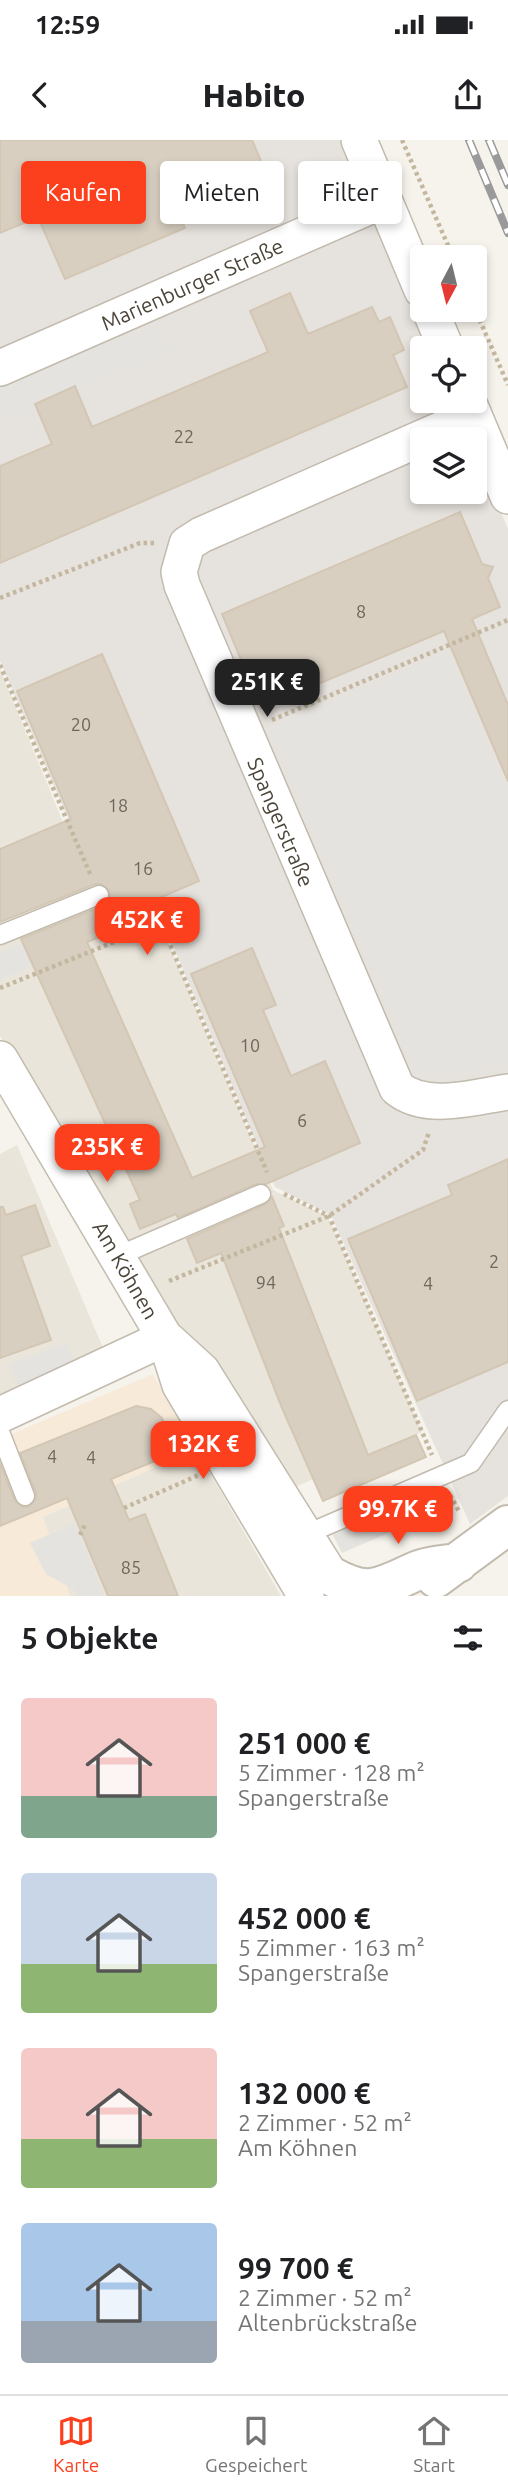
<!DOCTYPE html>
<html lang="de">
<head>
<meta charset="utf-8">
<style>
	body { margin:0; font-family:Ubuntu,sans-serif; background:#f2f2f2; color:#202124; height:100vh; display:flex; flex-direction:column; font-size:26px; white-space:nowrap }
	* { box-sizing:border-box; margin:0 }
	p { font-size:23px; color:#757577 }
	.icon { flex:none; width:38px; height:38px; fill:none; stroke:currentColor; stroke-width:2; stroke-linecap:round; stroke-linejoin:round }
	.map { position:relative; height:1456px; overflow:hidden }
	.panel { display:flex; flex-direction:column; background:#fff; flex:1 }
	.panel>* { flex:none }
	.top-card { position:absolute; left:21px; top:21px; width:467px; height:63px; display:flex; gap:14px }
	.needle { width:46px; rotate:187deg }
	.fabs { position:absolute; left:410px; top:105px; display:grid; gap:14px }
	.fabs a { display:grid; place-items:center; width:77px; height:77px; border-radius:7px; background:#fff; box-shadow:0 4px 10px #0003; font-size:35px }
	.price { position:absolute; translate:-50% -60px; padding:0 16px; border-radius:14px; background:#fc3f1d; color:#fff; font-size:23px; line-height:46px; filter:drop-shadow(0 2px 4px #0008) }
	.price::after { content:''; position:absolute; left:50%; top:42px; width:21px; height:16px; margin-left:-10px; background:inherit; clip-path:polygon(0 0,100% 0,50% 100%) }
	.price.selected { background:#222; color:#fff }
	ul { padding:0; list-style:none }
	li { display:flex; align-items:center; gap:21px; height:175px; padding:0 21px }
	li span { display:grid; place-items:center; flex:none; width:196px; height:140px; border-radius:7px; color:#555 }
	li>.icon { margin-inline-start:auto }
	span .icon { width:84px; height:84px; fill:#fffc; stroke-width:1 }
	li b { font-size:30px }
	h2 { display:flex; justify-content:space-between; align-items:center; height:84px; padding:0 21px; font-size:30px }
	.chip { padding:0 24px; border-radius:7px; background:#fff; box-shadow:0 4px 10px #0003; font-size:24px; line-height:63px }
	.chip.selected { background:#fc3f1d; color:#fff }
	.status { display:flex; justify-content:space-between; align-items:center; height:49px; padding:0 35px; background:#fff; direction:ltr }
	.status svg { height:19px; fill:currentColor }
	header { display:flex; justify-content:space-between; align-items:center; height:91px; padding:0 21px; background:#fff; font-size:32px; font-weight:800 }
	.tab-bar { display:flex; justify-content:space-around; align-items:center; height:98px; border-top:2px solid #e0e0e0; background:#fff; font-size:19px; color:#757577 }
	.tab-bar a { display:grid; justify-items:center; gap:4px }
	.tab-bar .selected { color:#fc3f1d }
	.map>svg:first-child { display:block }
</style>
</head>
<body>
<div class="status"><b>12:59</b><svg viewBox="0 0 49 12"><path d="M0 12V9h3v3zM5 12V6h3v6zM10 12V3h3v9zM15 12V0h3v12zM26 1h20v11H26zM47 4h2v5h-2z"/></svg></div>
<header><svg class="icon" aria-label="back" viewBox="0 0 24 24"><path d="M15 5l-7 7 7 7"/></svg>Habito<svg class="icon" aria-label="share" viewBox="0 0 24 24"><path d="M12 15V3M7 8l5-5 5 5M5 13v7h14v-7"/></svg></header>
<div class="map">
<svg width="508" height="1456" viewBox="0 0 508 1456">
	<rect width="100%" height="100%" fill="#f6f3ec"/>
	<path fill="#eae5da" d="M0 529 113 804 160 784 273 1050 328 1077 422 1292 295 1347 177 1203 0 896Z
		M17 1005 103 1208 0 1257V1014Z
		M196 1309 281 1456H70L43 1377Z"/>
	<path fill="#f7ead8" d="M153 1234 196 1309 43 1377 70 1456H0V1299Z"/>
	<path fill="#e6e2dd" d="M0 0H345L370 58 0 221Z
		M378 76 432 208H422V261H454L470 299H422V352H474V309L508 389V1356L470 1384 331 1075 275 1047 162 779 119 796 0 521V237Z"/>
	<path fill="#e5e3e0" d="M157 181 170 210 0 283V249Z
		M447 514 501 644 508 646V925L433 933 416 926 272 588Z
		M23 803 33 826 0 840V813Z
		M66 1203 75 1221 18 1249 9 1224Z
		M428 1350 437 1372 342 1413 332 1393Z
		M75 1383 80 1395 105 1456H78L75 1450 46 1434 30 1403Z"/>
	<path fill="#d8cfc1" stroke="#d3c7b4" stroke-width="2" d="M0 0H252L261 21 172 58 185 88 65 139 38 77 0 93Z
		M290 153 308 194 372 167 379 182 390 177 404 210 393 215 407 247 0 423V326L52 304 35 264 75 246 92 287 268 212 250 171Z
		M460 372 482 424 493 427 488 438 500 467 472 479 508 565V641L444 491 261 568 222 474Z
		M102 514 199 741 101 783 106 794 87 802 192 1038 265 1007 191 834 252 808 276 865 263 870 291 936 325 921 360 1003 266 1044H256L178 1078 176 1074 140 1089 130 1064 140 1060 21 799 103 766 110 757 109 750 101 744H95L0 782V709L71 679 17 551Z
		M508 1019V1222L417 1261 348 1099 452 1055 448 1045Z
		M272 1057 284 1086 279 1088 368 1315 416 1295 426 1317 323 1361 282 1268 221 1113 197 1123 187 1099 266 1064Z
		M35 1065 50 1106 21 1116 51 1200 0 1218V1067H3L6 1075Z
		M136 1266 151 1269 162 1278 168 1294 166 1305 155 1321 111 1339 129 1380 145 1374 178 1456H108L67 1358 0 1386V1323L15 1361 23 1367 30 1366 36 1358V1353L20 1313Z"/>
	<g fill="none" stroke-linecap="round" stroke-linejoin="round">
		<defs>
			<path id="service" d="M0 795 99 755
				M118 1116 261 1054
				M0 1292 25 1356
				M307 1394 471 1323 508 1270"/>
			<path id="minor" d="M359 0 422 150
				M430 170 446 208
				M0 228 384 60
				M468 261 508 356
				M474 275 201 395 187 404 179 432 182 445 397 948C426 972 473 957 508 952
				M0 919 165 1198 180 1245 306 1456
				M168 1200 202 1231 331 1436
				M0 1275 165 1198"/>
			<path id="tertiary" d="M331 1436C367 1456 378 1449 414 1432 426 1426 444 1425 458 1423
				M436 1438 508 1385"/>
		</defs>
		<use href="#service" stroke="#c2bbae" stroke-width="21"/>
		<use href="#minor" stroke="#c2bbae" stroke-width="38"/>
		<use href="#tertiary" stroke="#c2bbae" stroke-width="42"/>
		<path stroke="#c4b79f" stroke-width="4.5" stroke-dasharray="3.5 3.5" stroke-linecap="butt" d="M402 0 453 117
			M474 167 508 245
			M0 458 140 403H155
			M0 525 91 736
			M272 580 508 480
			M108 776 119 800 160 781 267 1032
			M0 848 119 800
			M284 1054 329 1076 432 1315
			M169 1141 329 1076 423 1010 429 992
			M450 1355 460 1373
			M124 1368 199 1335
			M80 1395 86 1383"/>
		<use href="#service" stroke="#fff" stroke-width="18"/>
		<use href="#minor" stroke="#fff" stroke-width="35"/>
		<use href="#tertiary" stroke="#fff" stroke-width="38"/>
		<defs>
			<path id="rail" d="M469 0 508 93
				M489 0 508 45"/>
		</defs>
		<use href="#rail" stroke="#9a9a9a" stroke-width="8"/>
		<use href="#rail" stroke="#fff" stroke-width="5" stroke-dasharray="16" stroke-linecap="butt"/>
	</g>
	<g text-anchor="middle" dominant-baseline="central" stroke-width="6" stroke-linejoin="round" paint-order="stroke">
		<g font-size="18" fill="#6e675b">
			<text x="184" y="296">22</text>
			<text x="361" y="471">8</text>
			<text x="81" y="584">20</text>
			<text x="118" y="665">18</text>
			<text x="143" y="728">16</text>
			<text x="250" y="905">10</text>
			<text x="302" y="980">6</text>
			<text x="494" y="1121">2</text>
			<text x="266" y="1142">94</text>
			<text x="428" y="1143">4</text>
			<text x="52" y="1316">4</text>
			<text x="91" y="1317">4</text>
			<text x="131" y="1427">85</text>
		</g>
		<g font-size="21" fill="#4b4439" stroke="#fff">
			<text transform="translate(192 144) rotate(-24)">Marienburger Straße</text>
			<text transform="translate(281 682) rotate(67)">Spangerstraße</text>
			<text transform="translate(126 1130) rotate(60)">Am Köhnen</text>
		</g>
	</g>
</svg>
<div class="fabs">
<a><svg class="needle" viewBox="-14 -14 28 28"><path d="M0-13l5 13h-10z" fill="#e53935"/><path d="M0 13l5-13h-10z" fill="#757577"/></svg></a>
<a><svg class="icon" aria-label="locate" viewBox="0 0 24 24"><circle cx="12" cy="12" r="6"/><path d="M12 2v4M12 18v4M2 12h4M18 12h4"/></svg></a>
<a><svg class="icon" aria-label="layers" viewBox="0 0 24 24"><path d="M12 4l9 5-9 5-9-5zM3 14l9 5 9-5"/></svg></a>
</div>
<b class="price selected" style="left:267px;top:579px">251K €</b>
<b class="price" style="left:147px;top:817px">452K €</b>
<b class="price" style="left:107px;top:1044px">235K €</b>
<b class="price" style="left:203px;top:1341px">132K €</b>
<b class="price" style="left:398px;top:1406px">99.7K €</b>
<div class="top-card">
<a class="chip selected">Kaufen</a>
<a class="chip">Mieten</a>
<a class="chip">Filter</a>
</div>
</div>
<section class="panel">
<h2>5 Objekte<svg class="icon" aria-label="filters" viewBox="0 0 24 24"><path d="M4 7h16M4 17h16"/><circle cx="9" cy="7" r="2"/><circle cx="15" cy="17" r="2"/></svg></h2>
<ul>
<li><span style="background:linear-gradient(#f6c9c9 70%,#7fa58c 0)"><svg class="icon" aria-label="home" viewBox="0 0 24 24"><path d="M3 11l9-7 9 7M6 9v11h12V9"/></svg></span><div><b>251 000 €</b><p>5 Zimmer · 128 m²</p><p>Spangerstraße</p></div></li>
<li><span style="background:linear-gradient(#c9d6e8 65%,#8fb573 0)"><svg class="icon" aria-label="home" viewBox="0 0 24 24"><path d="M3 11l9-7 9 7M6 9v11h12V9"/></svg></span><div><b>452 000 €</b><p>5 Zimmer · 163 m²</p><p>Spangerstraße</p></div></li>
<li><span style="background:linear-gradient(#f6c9c9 65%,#8fb573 0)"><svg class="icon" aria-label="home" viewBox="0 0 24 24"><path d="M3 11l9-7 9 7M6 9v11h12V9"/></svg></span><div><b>132 000 €</b><p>2 Zimmer · 52 m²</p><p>Am Köhnen</p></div></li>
<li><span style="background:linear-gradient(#a9c7e8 70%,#9aa5b1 0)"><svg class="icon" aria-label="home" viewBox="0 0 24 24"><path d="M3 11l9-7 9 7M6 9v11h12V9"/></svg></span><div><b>99 700 €</b><p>2 Zimmer · 52 m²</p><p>Altenbrückstraße</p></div></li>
</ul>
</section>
<nav class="tab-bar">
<a class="selected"><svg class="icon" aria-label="map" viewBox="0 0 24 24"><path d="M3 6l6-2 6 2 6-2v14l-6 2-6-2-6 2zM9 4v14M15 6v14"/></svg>Karte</a>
<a><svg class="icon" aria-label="saved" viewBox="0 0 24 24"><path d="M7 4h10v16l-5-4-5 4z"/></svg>Gespeichert</a>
<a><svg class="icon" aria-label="home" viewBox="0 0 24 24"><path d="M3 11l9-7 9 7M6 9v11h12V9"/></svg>Start</a>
</nav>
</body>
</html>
